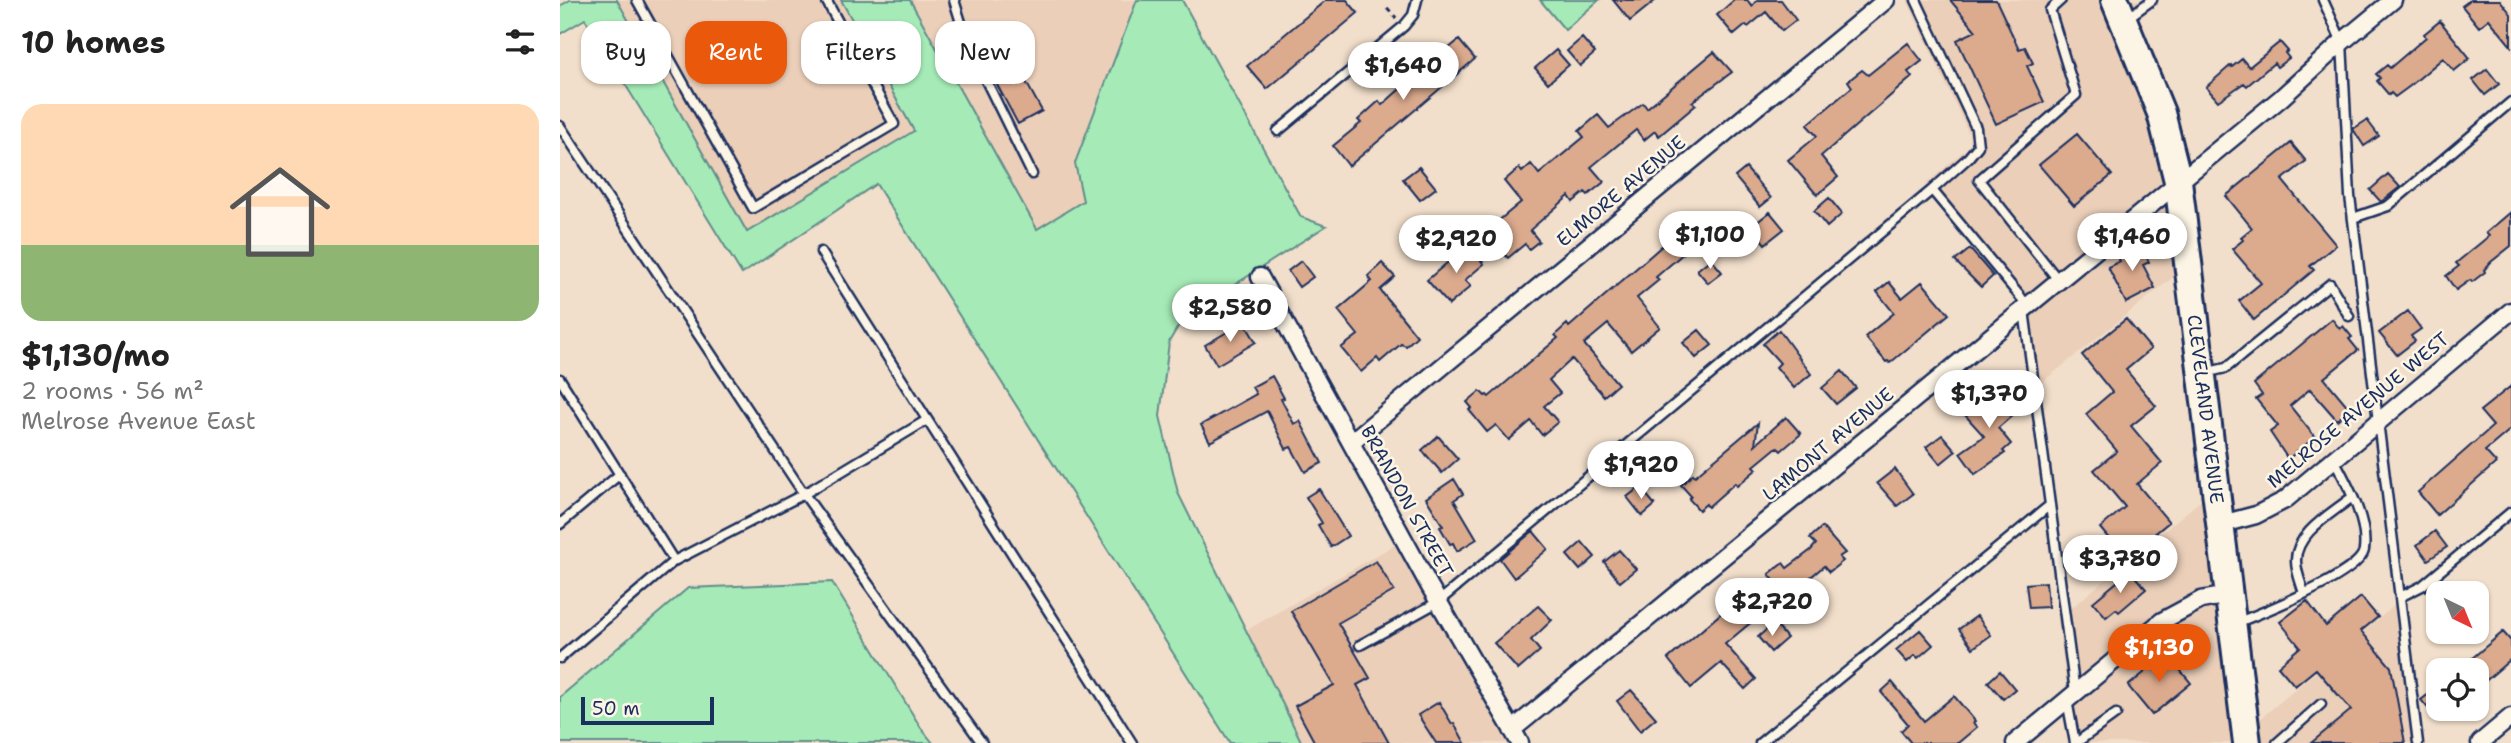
<!DOCTYPE html>
<html lang="en">
<head>
<meta charset="utf-8">
<style>
	body { margin:0; font-family:"Shantell Sans",sans-serif; background:#f6f6f6; color:#222; height:100vh; display:flex; flex-direction:column; font-size:26px; white-space:nowrap }
	* { box-sizing:border-box; margin:0 }
	p { font-size:23px; color:#767676 }
	.icon { flex:none; width:38px; height:38px; fill:none; stroke:currentColor; stroke-width:2; stroke-linecap:round; stroke-linejoin:round }
	.map { position:relative; flex:1; overflow:hidden }
	.sheet { display:flex; flex-direction:column; background:#fff; width:560px }
	.sheet>* { flex:none }
	.top-card { position:absolute; left:21px; top:21px; width:665px; height:63px; display:flex; gap:14px }
	.needle { width:46px; rotate:137deg }
	.fabs { position:absolute; left:1866px; top:581px; display:grid; gap:14px }
	.fabs a { display:grid; place-items:center; width:63px; height:63px; border-radius:14px; background:#fff; box-shadow:0 2px 5px #0004; font-size:35px }
	.scale { position:absolute; left:21px; bottom:18px; width:133px; box-sizing:border-box; padding-left:7px; border:4px solid #1b2f5e; border-top:0; font-size:19px; line-height:24px; white-space:nowrap; color:#1b2f5e; -webkit-text-stroke:5px #fcf5e5; paint-order:stroke }
	.price { position:absolute; translate:-50% -60px; padding:0 16px; border-radius:24px; background:#fff; color:#222; font-size:23px; line-height:46px; filter:drop-shadow(0 2px 4px #0008) }
	.price::after { content:''; position:absolute; left:50%; top:42px; width:21px; height:16px; margin-left:-10px; background:inherit; clip-path:polygon(0 0,100% 0,50% 100%) }
	.price.current { background:#ea580c; color:#fff }
	ul { padding:0; list-style:none }
	li { display:grid; align-content:center; gap:14px; height:371px; padding:0 21px }
	li+li { border-top:2px solid #e0e0e0 }
	li span { display:grid; place-items:center; height:217px; border-radius:21px; color:#555 }
	li>.icon { margin-inline-start:auto }
	span .icon { width:126px; height:126px; fill:#fffc; stroke-width:1 }
	li b { font-size:30px }
	h2 { display:flex; justify-content:space-between; align-items:center; height:84px; padding:0 21px; font-size:30px }
	.chip { padding:0 24px; border-radius:21px; background:#fff; box-shadow:0 2px 5px #0004; font-size:24px; line-height:63px }
	.chip.current { background:#ea580c; color:#fff }
	main { display:flex; flex:1; min-height:0 }
	.map>svg:first-child { display:block }
</style>
</head>
<body>
<main>
<section class="sheet">
<h2>10 homes<svg class="icon" aria-label="filters" viewBox="0 0 24 24"><path d="M4 7h16M4 17h16"/><circle cx="9" cy="7" r="2"/><circle cx="15" cy="17" r="2"/></svg></h2>
<ul>
<li><span style="background:linear-gradient(#ffd9b3 65%,#8fb573 0)"><svg class="icon" aria-label="home" viewBox="0 0 24 24"><path d="M3 11l9-7 9 7M6 9v11h12V9"/></svg></span><div><b>$1,130/mo</b><p>2 rooms · 56 m²</p><p>Melrose Avenue East</p></div></li>
</ul>
</section>
<div class="map">
<svg width="1951" height="743" viewBox="0 0 1951 743">
	<rect width="100%" height="100%" fill="#f2dfcb"/>
	<filter id="ink" filterUnits="userSpaceOnUse"><feTurbulence type="fractalNoise" baseFrequency=".0143" numOctaves="2"/><feDisplacementMap in="SourceGraphic" scale="14" xChannelSelector="R" yChannelSelector="G"/><feConvolveMatrix kernelMatrix="1 2 1 2 8 2 1 2 1" color-interpolation-filters="sRGB"/></filter>
	<g filter="url(#ink)">
		<path fill="#ebcfb9" d="M57 0H281L354 131 187 232Z
			M350 0H577L515 163 523 201 477 229Z
			M1347 0H1589L1565 19 1631 263 1480 384 1468 305 1366 184 1413 143Z
			M1658 486 1688 729 1835 605 1858 743H1514L1498 619Z
			M850 536 961 743H742L727 716 685 631Z"/>
		<path fill="#a6ebb7" stroke="#608d8a" stroke-width="2" d="M10 0H57L187 232 354 131 281 0H350L477 229 523 201 515 163 577 0H622L741 217 766 226 623 318 609 342 600 416 618 493 742 743H670L316 184 182 274 25 19 0 34V6Z
			M980 0H1039L1005 30Z
			M272 582 361 728 373 743H0V697L128 588Z"/>
		<path fill="#dcab8e" stroke="#1b2f5e" stroke-width="2" d="M766 0H787L798 13 707 89 687 66Z
			M1053 0H1096L1070 21Z
			M1174 0H1187L1192 6 1197 0H1221L1236 20 1222 31 1206 12 1188 27 1186 25 1174 35 1157 15Z
			M1390 0H1436L1459 49 1465 47 1473 63 1467 66 1484 102 1436 124 1397 40 1416 31Z
			M1910 0H1940L1951 14V46L1929 19 1919 27 1902 6Z
			M1880 21 1910 58 1894 71 1883 58 1850 86 1835 97 1831 93 1829 95 1817 81 1820 78 1816 74 1827 65 1830 68 1866 37 1864 34Z
			M442 38 482 111 458 124 419 51Z
			M1022 38 1035 53 1020 66 1007 51Z
			M899 40 915 59 789 166 773 146 801 123 798 120 809 110 819 101 822 105 849 81 847 78 868 60 871 63Z
			M1720 42 1728 51 1725 53 1729 58 1717 67 1714 63 1687 86 1684 83 1658 101 1646 87 1671 65 1672 67 1682 59 1689 67Z
			M1348 43 1362 61 1348 72 1352 77 1261 156 1278 177 1257 195 1228 160 1257 136 1247 125 1292 87 1288 81 1302 70 1308 75Z
			M996 50 1009 65 988 83 975 68Z
			M1154 52 1172 72 1132 102 1136 105 1099 136 1095 131 1084 140 1076 130 1031 167 1044 182 1028 195 1025 192 1013 202 1009 196 970 230 979 241 969 249 965 244 948 258 936 245 949 235 937 222 961 202 944 181 959 168 962 172 971 164 979 174 1024 137 1019 131 1038 115 1049 128 1083 103 1087 108Z
			M1927 69 1939 84 1925 95 1913 80Z
			M1807 120 1819 136 1804 146 1793 129Z
			M1517 134 1552 175 1514 206 1479 165Z
			M1731 143 1746 161 1722 180 1776 245 1750 266 1754 270 1694 320 1679 301 1701 283 1672 249 1683 240 1681 237 1692 228 1666 196Z
			M859 167 876 188 860 200 843 179Z
			M1186 168 1211 198 1200 207 1175 177Z
			M1828 174 1840 187 1821 202 1810 190Z
			M1269 198 1282 214 1267 227 1254 211Z
			M1210 212 1224 229 1205 244 1191 227Z
			M1951 212V246L1931 262 1924 270 1925 272 1912 282 1910 280 1896 290 1886 276 1899 266 1896 263 1929 236 1926 233Z
			M1119 231 1132 246 1096 277 1099 280 1077 298 1100 327 1071 351 1048 324 1024 344 1058 384 1044 396 1012 359 989 380 1000 393 984 406 998 422 982 435 971 421 949 440 936 425 927 432 909 410 912 408 907 402 920 391 925 396 927 395 929 397 998 338 995 335 1007 324 1009 327Z
			M1579 242 1589 262 1583 265 1595 288 1566 303 1548 267 1560 261 1556 254Z
			M908 245 924 264 905 280 911 286 889 305 867 280Z
			M1410 249 1433 276 1421 287 1395 261Z
			M1151 259 1162 272 1148 283 1137 270Z
			M741 261 753 277 739 287 728 271Z
			M822 263 835 277 820 290 857 336 846 346 841 344 820 362 817 358 801 372 781 348 798 335 778 310 812 281 808 276Z
			M1329 282 1342 298 1362 282 1389 314 1330 363 1328 361 1326 362 1305 337 1334 313 1317 292Z
			M1848 311 1861 329 1851 336 1855 341 1837 355 1819 333Z
			M1566 319 1591 349 1566 370 1596 406 1571 426 1602 463 1577 484 1609 522 1565 558 1540 528 1565 507 1534 470 1557 451 1526 414 1552 392 1522 355Z
			M1772 319 1780 329 1783 326 1792 337 1789 339 1798 350 1764 378 1790 409 1777 420 1750 389 1730 406 1755 437 1728 459 1710 432 1718 426 1696 399 1702 395 1694 384Z
			M684 322 696 342 657 365 645 345Z
			M1139 330 1152 345 1136 358 1123 343Z
			M1219 330 1251 374 1234 388 1216 367 1220 363 1203 344Z
			M1282 371 1296 388 1276 404 1262 388Z
			M712 376 724 398 721 399 734 424 740 421 762 463 745 472 731 447 726 449 707 411 650 442 641 425 696 394 692 387Z
			M1439 386 1454 404 1449 408 1454 414 1438 428 1451 444 1443 451 1445 453 1415 474 1400 453 1424 436 1405 415Z
			M1951 386V429L1925 451 1936 463 1877 515 1858 492 1933 426 1920 411Z
			M1226 417 1241 434 1221 451 1217 447 1194 466 1197 469 1177 486 1175 483 1148 507 1146 504 1139 510 1129 499 1131 496 1121 485 1133 474 1135 476 1198 423 1195 445Z
			M1382 435 1396 451 1380 464 1366 447Z
			M878 436 898 459 882 473 862 450Z
			M1335 469 1353 494 1337 506 1317 483Z
			M894 479 903 494 894 500 917 539 897 551 893 543 890 544 880 527 883 526 866 498Z
			M1080 487 1095 505 1082 516 1067 497Z
			M759 489 788 536 771 547 758 525 762 523 746 497Z
			M1262 527 1285 553 1279 557 1283 561 1269 572 1264 566 1227 597 1209 574 1223 563 1227 568 1251 550 1256 544 1250 538Z
			M973 531 988 549 954 578 940 559Z
			M1875 531 1887 547 1868 560 1857 545Z
			M1022 542 1035 557 1020 570 1007 555Z
			M1059 550 1076 569 1060 582 1044 562Z
			M816 561 834 591 778 623 810 678 797 685 829 743H755L735 706 774 685 731 611Z
			M1570 571 1586 589 1559 612 1556 609 1546 617 1533 602Z
			M1486 582 1488 607 1469 608 1466 584Z
			M1801 597 1818 617 1801 631 1831 667 1845 743H1751L1791 710 1756 669 1735 686 1718 666 1740 647 1720 622 1747 601 1766 626Z
			M1173 603 1177 608 1183 604 1195 619 1165 644 1196 679 1185 689 1161 663 1131 688 1108 659Z
			M978 606 992 620 971 640 980 651 958 670 934 643Z
			M1417 616 1431 635 1413 648 1399 629Z
			M1214 623 1227 638 1211 652 1198 637Z
			M1360 630 1373 645 1358 658 1355 655 1347 662 1336 650Z
			M1943 632 1951 641V659L1922 684 1916 678V670H1910L1905 664Z
			M1607 654 1631 683 1592 715 1568 686 1585 672 1582 669 1593 660 1595 663Z
			M1440 671 1455 689 1443 699 1428 682Z
			M1332 682 1364 721 1394 696 1415 721 1413 723 1417 727 1398 743H1351L1341 731 1348 724 1321 692Z
			M1878 687V720L1861 700Z
			M1071 690 1096 718 1080 731 1057 701Z
			M879 702 892 724 894 723 905 743H876L858 715Z"/>
		<g fill="none" stroke-linecap="round" stroke-linejoin="round">
			<defs>
				<path id="lane" d="M77 0 193 208 334 124 266 0
					M394 0 407 42 472 174
					M1356 0 1416 128 1418 146 1408 158 1372 190 1468 306
					M1763 0 1782 42 1790 196 1858 743
					M1566 19 1592 0
					M0 126 244 494 367 420
					M718 131 844 26 853 15 857 0
					M1793 218 1828 206 1951 102
					M261 252 572 743
					M1499 281 1419 180 1516 95 1490 10 1501 0
					M1464 310 1515 692
					M1644 373 1666 368 1770 284 1789 316
					M0 379 114 561
					M0 524 60 474
					M1744 593C1741 583 1736 572 1736 561 1735 533 1773 513 1792 497
					M1840 597 1862 586 1951 512
					M1676 623C1699 614 1801 574 1804 550 1808 520 1787 484 1774 459
					M800 645 878 602 1372 190
					M0 658 114 561 244 494 422 743
					M1507 700 1515 743
					M1200 743 1490 505
					M1516 743 1556 714
					M1717 743 1761 704"/>
				<path id="street" d="M700 277 870 587 960 743
					M791 442 1326 0
					M1662 524 1696 515 1725 500 1951 311
					M952 730 1721 98 1782 42 1833 0
					M1455 743 1602 621 1641 600 1669 595
					M1920 743 1951 717"/>
				<g id="primary">
					<path id="s1" d="M1555 0 1601 113 1618 181 1687 743"/>
				</g>
			</defs>
			<use href="#lane" stroke="#1b2f5e" stroke-width="13"/>
			<use href="#street" stroke="#1b2f5e" stroke-width="21"/>
			<use href="#primary" stroke="#1b2f5e" stroke-width="32"/>
			<path stroke="#1b2f5e" stroke-width="3.5" stroke-dasharray="5 5" stroke-linecap="butt" d="M827 8 836 18
				M1592 238 1593 234"/>
			<use href="#lane" stroke="#fcf5e5" stroke-width="8"/>
			<use href="#street" stroke="#fcf5e5" stroke-width="16"/>
			<use href="#primary" stroke="#fcf5e5" stroke-width="26"/>
		</g>
	</g>
	<g text-anchor="middle" dominant-baseline="central" stroke-width="5" stroke-linejoin="round" paint-order="stroke">
		<g font-size="19" fill="#1b2f5e" stroke="#fcf5e5">
			<text transform="translate(1061 191) rotate(-40)">ELMORE AVENUE</text>
			<text stroke="none"><textPath href="#s1" startOffset="422">CLEVELAND AVENUE</textPath></text>
			<text transform="translate(1798 410) rotate(-40)">MELROSE AVENUE WEST</text>
			<text transform="translate(1268 444) rotate(-40)">LAMONT AVENUE</text>
			<text transform="translate(847 501) rotate(61)">BRANDON STREET</text>
		</g>
	</g>
</svg>
<div class="fabs">
<a><svg class="needle" viewBox="-14 -14 28 28"><path d="M0-13l5 13h-10z" fill="#e53935"/><path d="M0 13l5-13h-10z" fill="#767676"/></svg></a>
<a><svg class="icon" aria-label="locate" viewBox="0 0 24 24"><circle cx="12" cy="12" r="6"/><path d="M12 2v4M12 18v4M2 12h4M18 12h4"/></svg></a>
</div>
<div class="scale">50 m</div>
<b class="price" style="left:843px;top:102px">$1,640</b>
<b class="price" style="left:1150px;top:271px">$1,100</b>
<b class="price" style="left:1572px;top:273px">$1,460</b>
<b class="price" style="left:896px;top:275px">$2,920</b>
<b class="price" style="left:670px;top:344px">$2,580</b>
<b class="price" style="left:1429px;top:430px">$1,370</b>
<b class="price" style="left:1081px;top:501px">$1,920</b>
<b class="price" style="left:1560px;top:595px">$3,780</b>
<b class="price" style="left:1212px;top:638px">$2,720</b>
<b class="price current" style="left:1599px;top:684px">$1,130</b>
<div class="top-card">
<a class="chip">Buy</a>
<a class="chip current">Rent</a>
<a class="chip">Filters</a>
<a class="chip">New</a>
</div>
</div>
</main>
</body>
</html>
